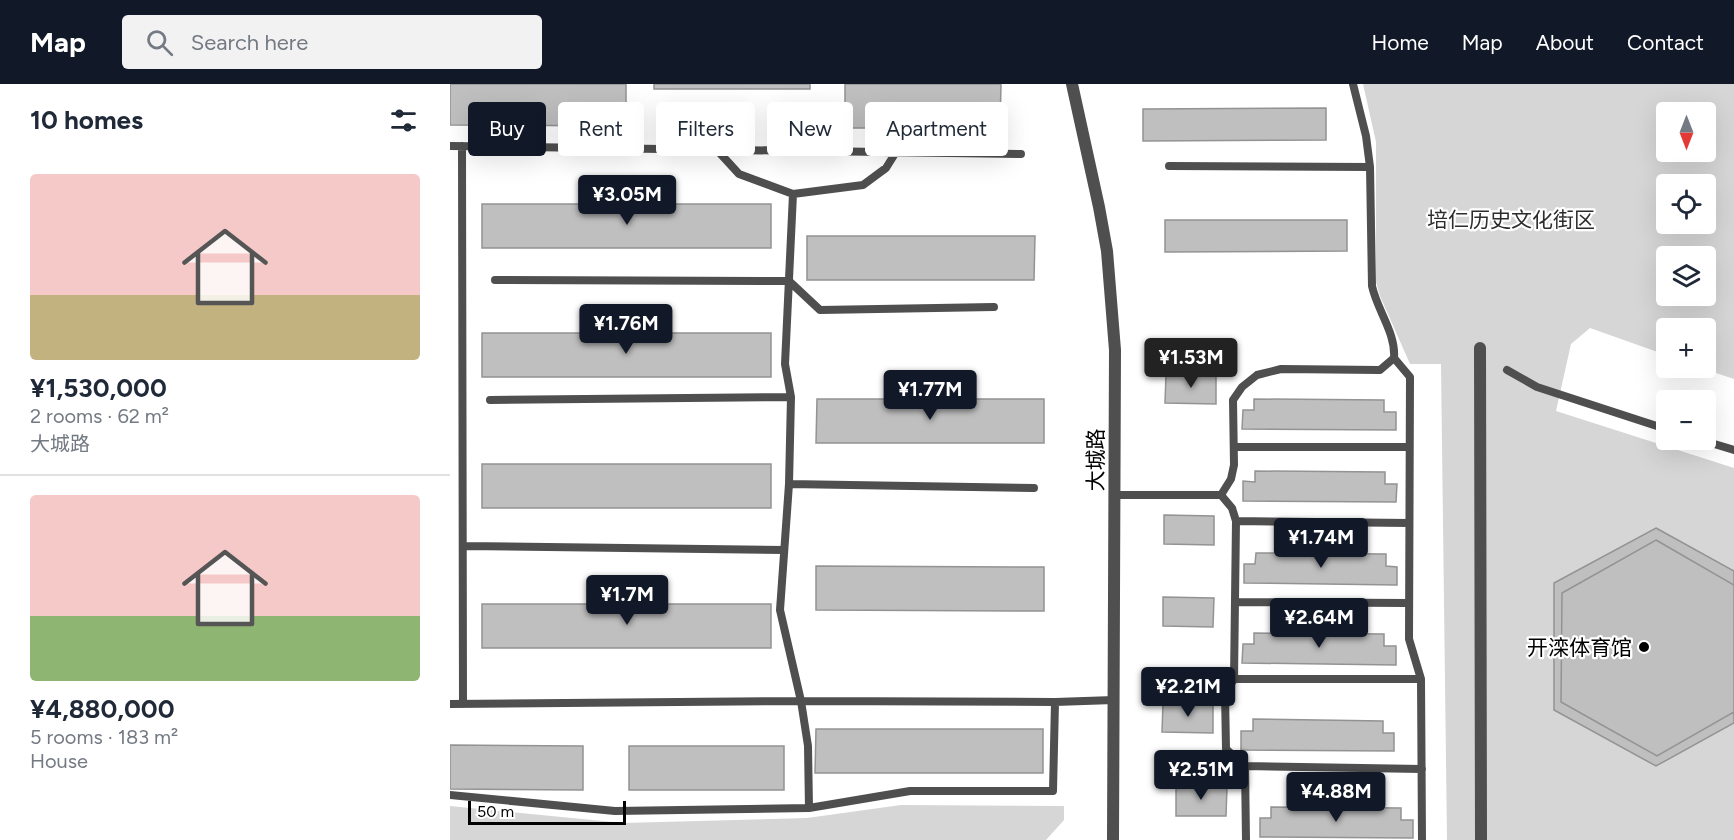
<!DOCTYPE html>
<html lang="en">
<head>
<meta charset="utf-8">
<style>
	body { margin:0; font-family:Figtree,"Noto Sans SC",sans-serif; background:#f2f2f3; color:#1f2937; height:100vh; display:flex; flex-direction:column; font-size:22px; white-space:nowrap }
	* { box-sizing:border-box; margin:0 }
	p { font-size:20px; color:#747a83 }
	.icon { flex:none; width:33px; height:33px; fill:none; stroke:currentColor; stroke-width:2; stroke-linecap:round; stroke-linejoin:round }
	.map { position:relative; flex:1; overflow:hidden }
	.drawer { display:flex; flex-direction:column; background:#fff; width:450px }
	.drawer>* { flex:none }
	.guide { position:absolute; left:18px; top:18px; width:570px; height:54px; display:flex; gap:12px }
	.needle { width:39px; rotate:180deg }
	.tools { position:absolute; left:1206px; top:18px; display:grid; gap:12px }
	.tools a { display:grid; place-items:center; width:60px; height:60px; border-radius:6px; background:#fff; box-shadow:0 6px 24px #0002; font-size:30px }
	.scale { position:absolute; left:18px; bottom:15px; width:158px; box-sizing:border-box; padding-left:6px; border:3px solid #000; border-top:0; font-size:16px; line-height:21px; white-space:nowrap; color:#000; -webkit-text-stroke:4px #fff; paint-order:stroke }
	.price { position:absolute; translate:-50% -51px; padding:0 14px; border-radius:6px; background:#111827; color:#fff; font-size:20px; line-height:39px; filter:drop-shadow(0 2px 3px #0008) }
	.price::after { content:''; position:absolute; left:50%; top:36px; width:18px; height:14px; margin-left:-9px; background:inherit; clip-path:polygon(0 0,100% 0,50% 100%) }
	.price.active { background:#222; color:#fff }
	ul { padding:0; list-style:none }
	li { display:grid; align-content:center; gap:12px; height:318px; padding:0 30px }
	li+li { border-top:2px solid #e0e1e3 }
	li span { display:grid; place-items:center; height:186px; border-radius:6px; color:#555 }
	li>.icon { margin-inline-start:auto }
	span .icon { width:108px; height:108px; fill:#fffc; stroke-width:1 }
	li b { font-size:26px }
	h2 { display:flex; justify-content:space-between; align-items:center; height:72px; padding:0 30px; font-size:26px }
	.tag { padding:0 21px; border-radius:6px; background:#fff; box-shadow:0 6px 24px #0002; font-size:21px; line-height:54px }
	.tag.active { background:#111827; color:#fff }
	header { display:flex; align-items:center; gap:36px; box-sizing:border-box; height:84px; padding:0 30px; background:#111827; color:#fff }
	header strong { font-size:28px }
	nav { display:flex; gap:33px; margin-inline-start:auto; font-size:21px }
	.search { width:420px; height:54px; background:#f2f2f3; display:flex; align-items:center; gap:15px; box-sizing:border-box; padding:0 21px; border-radius:6px; color:#747a83; font-size:22px }
	main { display:flex; flex:1; min-height:0 }
	.map>svg:first-child { display:block }
</style>
</head>
<body>
<header>
<strong>Map</strong>
<div class="search"><svg class="icon" aria-label="search" viewBox="0 0 24 24"><circle cx="10" cy="10" r="6"/><path d="M15 15l6 6"/></svg>Search here</div>
<nav><a>Home</a><a>Map</a><a>About</a><a>Contact</a></nav>
</header>
<main>
<section class="drawer">
<h2>10 homes<svg class="icon" aria-label="filters" viewBox="0 0 24 24"><path d="M4 7h16M4 17h16"/><circle cx="9" cy="7" r="2"/><circle cx="15" cy="17" r="2"/></svg></h2>
<ul>
<li><span style="background:linear-gradient(#f6c9c9 65%,#c2b280 0)"><svg class="icon" aria-label="home" viewBox="0 0 24 24"><path d="M3 11l9-7 9 7M6 9v11h12V9"/></svg></span><div><b>¥1,530,000</b><p>2 rooms · 62 m²</p><p>大城路</p></div></li>
<li><span style="background:linear-gradient(#f6c9c9 65%,#8fb573 0)"><svg class="icon" aria-label="home" viewBox="0 0 24 24"><path d="M3 11l9-7 9 7M6 9v11h12V9"/></svg></span><div><b>¥4,880,000</b><p>5 rooms · 183 m²</p><p>House</p></div></li>
</ul>
</section>
<div class="map">
<svg width="1284" height="756" viewBox="0 0 1284 756">
	<rect width="100%" height="100%" fill="#fff"/>
	<path fill="#d6d6d6" fill-rule="evenodd" d="M913 0H1284V295L1251 284H1256V244H1216V271L1140 244 1121 260 1106 327 1284 384V756H997L991 280H960L930 212 926 198V58ZM1216 28H1256V68H1216ZM1216 100H1256V140H1216ZM1216 172H1256V212H1216Z
		M451 721 614 722V736L596 756H0V722L173 739 357 734Z"/>
	<path fill="#bfbfbf" stroke="#939393" stroke-width="1.5" d="M0 0H176V42L0 41Z
		M204 0H360V5H204Z
		M395 0H551L550 44H395Z
		M876 24V56L693 57V25Z
		M32 120H321V164H32Z
		M715 136H897V167L715 168Z
		M357 152H585L584 196H357Z
		M32 249H321V293H32Z
		M716 290 766 291V320L715 319Z
		M367 315H594V359H366Z
		M804 315 934 316V328H946V346L792 345 793 326H804Z
		M32 380H321V424H32Z
		M805 387 935 388V400H947L946 418 793 417V397L805 398Z
		M714 431 764 432V461L714 460Z
		M1206 444 1284 487V639L1206 682 1104 626V499Z
		M1206 456 1284 501V628L1207 672 1111 618 1112 509Z
		M806 469 936 470V482L947 483V501L794 499V480H805Z
		M366 482 594 483V527L366 526Z
		M713 513 764 514 763 543 713 542Z
		M32 520H321V564H32Z
		M804 549 934 550V562H946V581L792 579 793 560H804Z
		M713 619 763 620V649L712 648Z
		M803 635 933 637V649H944V667L791 666V647H803Z
		M366 645H593V689H365Z
		M0 661 133 662V706L0 705Z
		M179 662H334V706H179Z
		M726 703H777L776 732H726Z
		M821 723 951 724V736H963V754L810 753V734H821Z"/>
	<g fill="none" stroke-linecap="round" stroke-linejoin="round">
		<path stroke="#4f4f4f" stroke-width="8" d="M0 62 571 70
			M12 62 13 620
			M267 66 289 90 343 110
			M719 82 920 83
			M45 196 339 197 370 226 544 223
			M944 274 960 293 959 555 971 595 972 756
			M1057 286 1087 303 1216 345
			M40 316 341 313
			M1251 356 1284 366
			M785 363H959
			M339 400 584 404
			M664 411H771
			M786 437 959 439
			M13 462 334 466
			M785 518 958 519
			M784 595H971
			M0 620 351 617 605 618 664 616
			M795 682 972 685
			M0 711 165 727 359 724 460 707H603L605 618
			M359 724 358 662 351 617 330 526 339 400 341 313 335 280 343 110 413 101 436 84 446 68
			M796 756 795 682 776 665 775 609 784 595 786 437 782 424 771 411 781 395 784 381 783 316 792 303 807 291 831 285 930 286 944 274C946 249 927 226 922 202L920 83 916 52 903 0"/>
		<path stroke="#4f4f4f" stroke-width="12" d="M1030 264 1031 756"/>
		<path stroke="#4f4f4f" stroke-width="12" d="M622 0 649 123 657 167 665 266 663 756"/>
	</g>
	<circle fill="#000" stroke="#fff" stroke-width="2" cx="1194" cy="563" r="6"/>
	<g text-anchor="middle" dominant-baseline="central" stroke-width="4.5" stroke-linejoin="round" paint-order="stroke">
		<g font-size="21" fill="#2d2d2d" stroke="#fff">
			<text x="1061" y="135">培仁历史文化街区</text>
		</g>
		<g font-size="21" fill="#000" stroke="#fff">
			<text transform="translate(645 376) rotate(-90)">大城路</text>
		</g>
		<g font-size="21" fill="#000" stroke="#fff" text-anchor="end">
			<text x="1182" y="563">开滦体育馆</text>
		</g>
	</g>
</svg>
<div class="tools">
<a><svg class="needle" viewBox="-14 -14 28 28"><path d="M0-13l5 13h-10z" fill="#e53935"/><path d="M0 13l5-13h-10z" fill="#747a83"/></svg></a>
<a><svg class="icon" aria-label="locate" viewBox="0 0 24 24"><circle cx="12" cy="12" r="6"/><path d="M12 2v4M12 18v4M2 12h4M18 12h4"/></svg></a>
<a><svg class="icon" aria-label="layers" viewBox="0 0 24 24"><path d="M12 4l9 5-9 5-9-5zM3 14l9 5 9-5"/></svg></a>
<a>+</a>
<a>−</a>
</div>
<div class="scale">50 m</div>
<b class="price" style="left:177px;top:142px">¥3.05M</b>
<b class="price" style="left:176px;top:271px">¥1.76M</b>
<b class="price active" style="left:741px;top:305px">¥1.53M</b>
<b class="price" style="left:480px;top:337px">¥1.77M</b>
<b class="price" style="left:871px;top:485px">¥1.74M</b>
<b class="price" style="left:177px;top:542px">¥1.7M</b>
<b class="price" style="left:869px;top:565px">¥2.64M</b>
<b class="price" style="left:738px;top:634px">¥2.21M</b>
<b class="price" style="left:751px;top:717px">¥2.51M</b>
<b class="price" style="left:886px;top:739px">¥4.88M</b>
<div class="guide">
<a class="tag active">Buy</a>
<a class="tag">Rent</a>
<a class="tag">Filters</a>
<a class="tag">New</a>
<a class="tag">Apartment</a>
</div>
</div>
</main>
</body>
</html>
